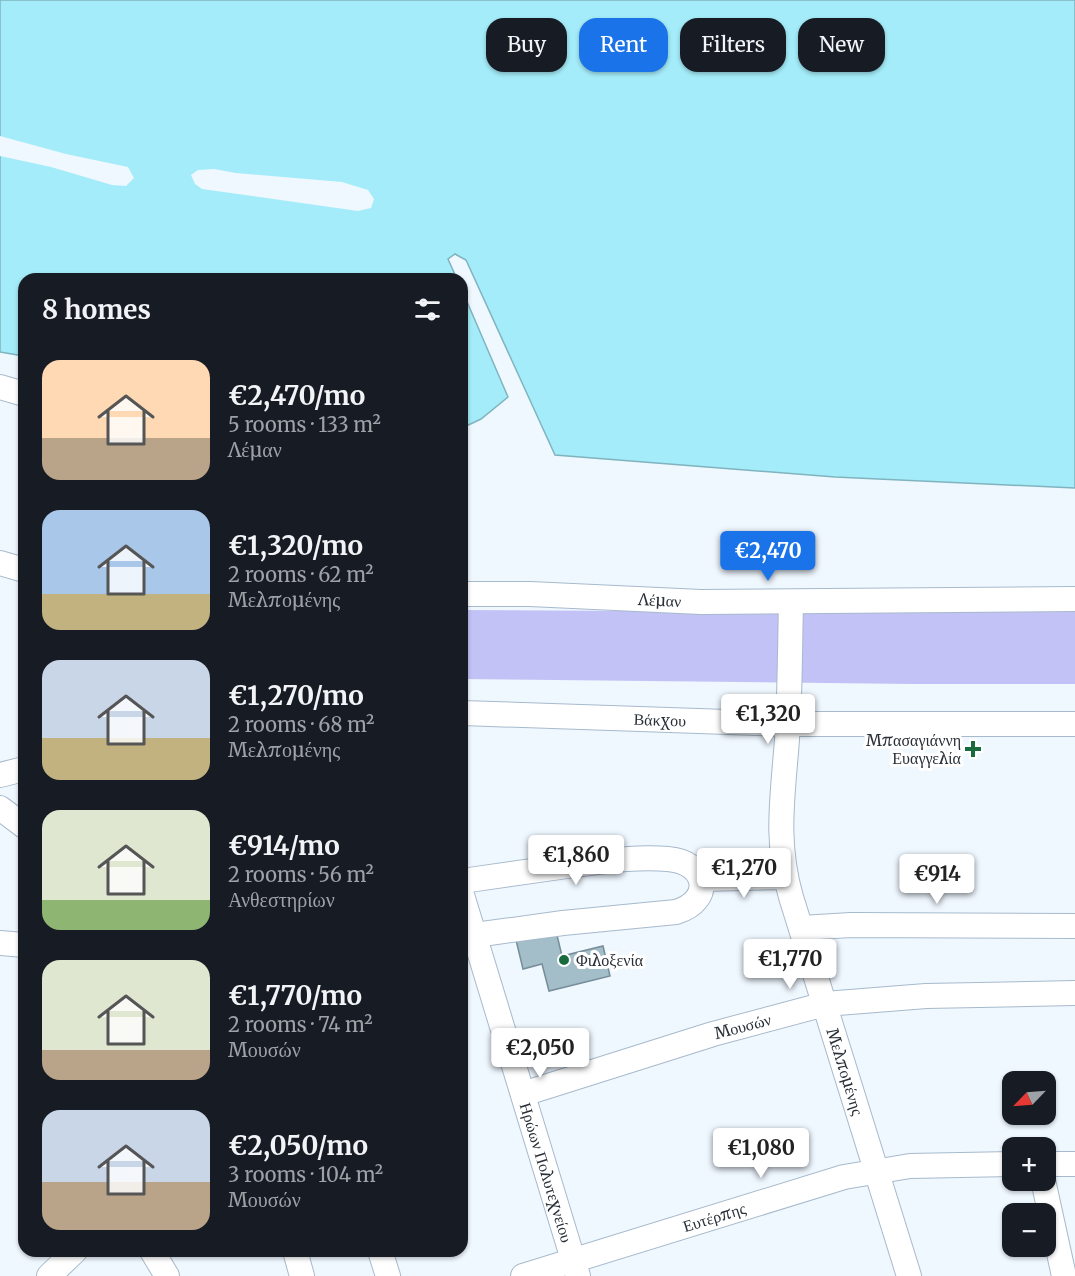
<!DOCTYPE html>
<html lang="en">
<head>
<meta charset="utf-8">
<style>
	body { margin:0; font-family:Merriweather,serif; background:#242831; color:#f1f3f6; height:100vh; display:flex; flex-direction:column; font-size:22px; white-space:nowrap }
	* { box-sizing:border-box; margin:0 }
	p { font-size:20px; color:#9ea1a6 }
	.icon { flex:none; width:33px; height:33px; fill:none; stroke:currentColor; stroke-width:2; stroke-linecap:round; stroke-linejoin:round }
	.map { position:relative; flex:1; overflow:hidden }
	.panel { position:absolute; left:18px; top:273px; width:450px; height:984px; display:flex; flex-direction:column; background:#171b24; border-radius:18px; box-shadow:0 2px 4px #0004 }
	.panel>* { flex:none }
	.banner { position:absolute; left:486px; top:18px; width:498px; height:54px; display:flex; gap:12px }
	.needle { width:39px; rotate:245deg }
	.buttons { position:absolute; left:1002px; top:1071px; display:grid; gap:12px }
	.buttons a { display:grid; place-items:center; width:54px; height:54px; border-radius:12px; background:#171b24; box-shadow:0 2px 4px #0004; font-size:30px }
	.price { position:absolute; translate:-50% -51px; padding:0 14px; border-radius:6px; background:#fff; color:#222; font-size:20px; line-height:39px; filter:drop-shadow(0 2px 3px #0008) }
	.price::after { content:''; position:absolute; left:50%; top:36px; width:18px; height:14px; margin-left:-9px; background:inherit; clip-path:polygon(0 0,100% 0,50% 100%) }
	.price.on { background:#1a73e8; color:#fff }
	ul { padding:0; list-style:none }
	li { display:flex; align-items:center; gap:18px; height:150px; padding:0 24px }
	li span { display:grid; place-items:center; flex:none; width:168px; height:120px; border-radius:18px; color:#555 }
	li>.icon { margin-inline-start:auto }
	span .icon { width:72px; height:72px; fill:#fffc; stroke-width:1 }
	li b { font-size:26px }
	h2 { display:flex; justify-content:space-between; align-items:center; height:72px; padding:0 24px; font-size:26px }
	.tag { padding:0 21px; border-radius:18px; background:#171b24; box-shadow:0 2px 4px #0004; font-size:21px; line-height:54px }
	.tag.on { background:#1a73e8; color:#fff }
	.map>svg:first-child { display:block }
</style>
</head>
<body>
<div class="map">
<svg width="1075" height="1276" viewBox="0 0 1075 1276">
	<rect width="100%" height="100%" fill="#eff7ff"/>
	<path fill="#c3c2f6" d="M1075 606V684H913L462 679V610L816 612Z"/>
	<path fill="#a4ecf9" stroke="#7fb4bf" stroke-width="1.5" d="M0 0H1075V488L835 477 555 455 466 260 455 254 448 259 457 279H24V356L0 352Z
		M462 290 508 397 481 419 462 428Z"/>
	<path fill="#eff7ff" d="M0 136 66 154 128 167 134 178 126 186 112 185 51 167 0 156Z
		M214 169 236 173 342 182 368 190 374 199 371 208 358 211 202 189 195 184 191 175 198 170Z"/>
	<path fill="#a3bdc9" stroke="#768e9a" stroke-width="1.5" d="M556 931 562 956 603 946 610 976 549 991 542 964 523 969 516 940Z"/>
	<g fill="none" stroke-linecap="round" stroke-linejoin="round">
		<defs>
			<g id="minor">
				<path d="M0 387 24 394"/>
				<path d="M0 563 24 570"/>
				<path id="s1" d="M462 594H530L701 602 1075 599"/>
				<path id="s2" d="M791 603C790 643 790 683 788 723 785 785 773 835 791 897L909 1276"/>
				<path id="s3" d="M462 713 788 724H1075"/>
				<path d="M0 775 24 769"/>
				<path d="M0 808 24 826"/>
				<path d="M702 879 786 877"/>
				<path d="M462 881C497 876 532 871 567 866 600 862 634 856 668 859 707 862 715 900 676 912L563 923 475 935"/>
				<path id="s4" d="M462 895 578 1276"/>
				<path d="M801 928 851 925 1075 926"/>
				<path d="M0 943 24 945"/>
				<path id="s5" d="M523 1094 713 1034 825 1004 926 996 1075 993"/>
				<path d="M1046 1164H1075"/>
				<path d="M1043 1180 1064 1276"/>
				<path d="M152 1251 167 1276"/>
				<path d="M295 1251 302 1276"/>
				<path d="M380 1251 388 1276"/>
				<path d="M49 1276 75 1251"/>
				<path id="s6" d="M523 1276 844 1177 910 1166 1012 1164"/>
			</g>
		</defs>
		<use href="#minor" stroke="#a7bacc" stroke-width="26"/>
		<use href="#minor" stroke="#fff" stroke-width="24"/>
	</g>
	<g fill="#186b3d" stroke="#fff" stroke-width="2">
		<path d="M970 740h6v6h6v6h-6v6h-6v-6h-6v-6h6z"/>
		<circle cx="564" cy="960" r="6"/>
	</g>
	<g text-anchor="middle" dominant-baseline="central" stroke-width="6" stroke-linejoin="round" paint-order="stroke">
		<g font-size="16" fill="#293037" stroke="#fff">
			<text stroke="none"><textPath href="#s1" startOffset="198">Λέμαν</textPath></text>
			<text stroke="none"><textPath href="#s3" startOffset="198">Βάκχου</textPath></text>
			<text stroke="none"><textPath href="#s5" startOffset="230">Μουσών</textPath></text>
			<text stroke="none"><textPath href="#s2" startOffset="478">Μελπομένης</textPath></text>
			<text stroke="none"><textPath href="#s4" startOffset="290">Ηρώων Πολυτεχνείου</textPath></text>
			<text stroke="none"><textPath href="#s6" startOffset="200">Ευτέρπης</textPath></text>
		</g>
		<g font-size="16" fill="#293037" stroke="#fff" text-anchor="end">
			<text x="961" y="740">Μπασαγιάννη<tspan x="961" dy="18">Ευαγγελία</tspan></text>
			<text x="576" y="960" text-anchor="start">Φιλοξενία</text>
		</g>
	</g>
</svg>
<div class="buttons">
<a><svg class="needle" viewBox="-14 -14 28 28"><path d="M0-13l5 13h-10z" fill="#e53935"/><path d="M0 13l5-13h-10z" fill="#9ea1a6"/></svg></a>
<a>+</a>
<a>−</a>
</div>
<b class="price on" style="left:768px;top:582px">€2,470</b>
<b class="price" style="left:768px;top:745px">€1,320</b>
<b class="price" style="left:576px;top:886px">€1,860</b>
<b class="price" style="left:744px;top:899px">€1,270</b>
<b class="price" style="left:937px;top:905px">€914</b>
<b class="price" style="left:790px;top:990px">€1,770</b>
<b class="price" style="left:540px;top:1079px">€2,050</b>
<b class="price" style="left:761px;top:1179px">€1,080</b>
<div class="banner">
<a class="tag">Buy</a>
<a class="tag on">Rent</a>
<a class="tag">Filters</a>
<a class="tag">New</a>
</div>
<section class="panel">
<h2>8 homes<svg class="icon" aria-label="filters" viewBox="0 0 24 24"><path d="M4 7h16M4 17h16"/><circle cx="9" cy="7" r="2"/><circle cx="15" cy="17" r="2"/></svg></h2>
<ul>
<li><span style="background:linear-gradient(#ffd9b3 65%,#b9a48a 0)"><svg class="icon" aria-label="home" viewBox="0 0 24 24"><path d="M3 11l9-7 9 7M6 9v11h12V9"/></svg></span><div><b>€2,470/mo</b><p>5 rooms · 133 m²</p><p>Λέμαν</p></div></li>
<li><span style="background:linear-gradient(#a9c7e8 70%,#c2b280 0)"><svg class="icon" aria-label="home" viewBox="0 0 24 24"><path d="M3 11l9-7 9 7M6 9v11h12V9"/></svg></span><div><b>€1,320/mo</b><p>2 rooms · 62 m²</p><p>Μελπομένης</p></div></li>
<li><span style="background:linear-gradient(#c9d6e8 65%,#c2b280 0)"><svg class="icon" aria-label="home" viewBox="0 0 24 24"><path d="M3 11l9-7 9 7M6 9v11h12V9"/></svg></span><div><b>€1,270/mo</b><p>2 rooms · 68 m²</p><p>Μελπομένης</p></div></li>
<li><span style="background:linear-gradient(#dfe7d0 75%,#8fb573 0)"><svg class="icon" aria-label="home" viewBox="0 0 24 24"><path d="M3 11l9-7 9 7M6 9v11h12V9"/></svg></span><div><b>€914/mo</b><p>2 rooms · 56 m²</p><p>Ανθεστηρίων</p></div></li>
<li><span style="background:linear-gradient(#dfe7d0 75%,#b9a48a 0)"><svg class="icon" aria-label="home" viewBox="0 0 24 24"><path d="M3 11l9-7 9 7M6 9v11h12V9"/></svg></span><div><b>€1,770/mo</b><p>2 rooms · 74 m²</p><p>Μουσών</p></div></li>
<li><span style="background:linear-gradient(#c9d6e8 60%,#b9a48a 0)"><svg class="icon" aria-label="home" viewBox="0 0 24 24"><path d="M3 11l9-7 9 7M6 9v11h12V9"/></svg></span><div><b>€2,050/mo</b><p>3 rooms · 104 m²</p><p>Μουσών</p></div></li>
</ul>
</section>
</div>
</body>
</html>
